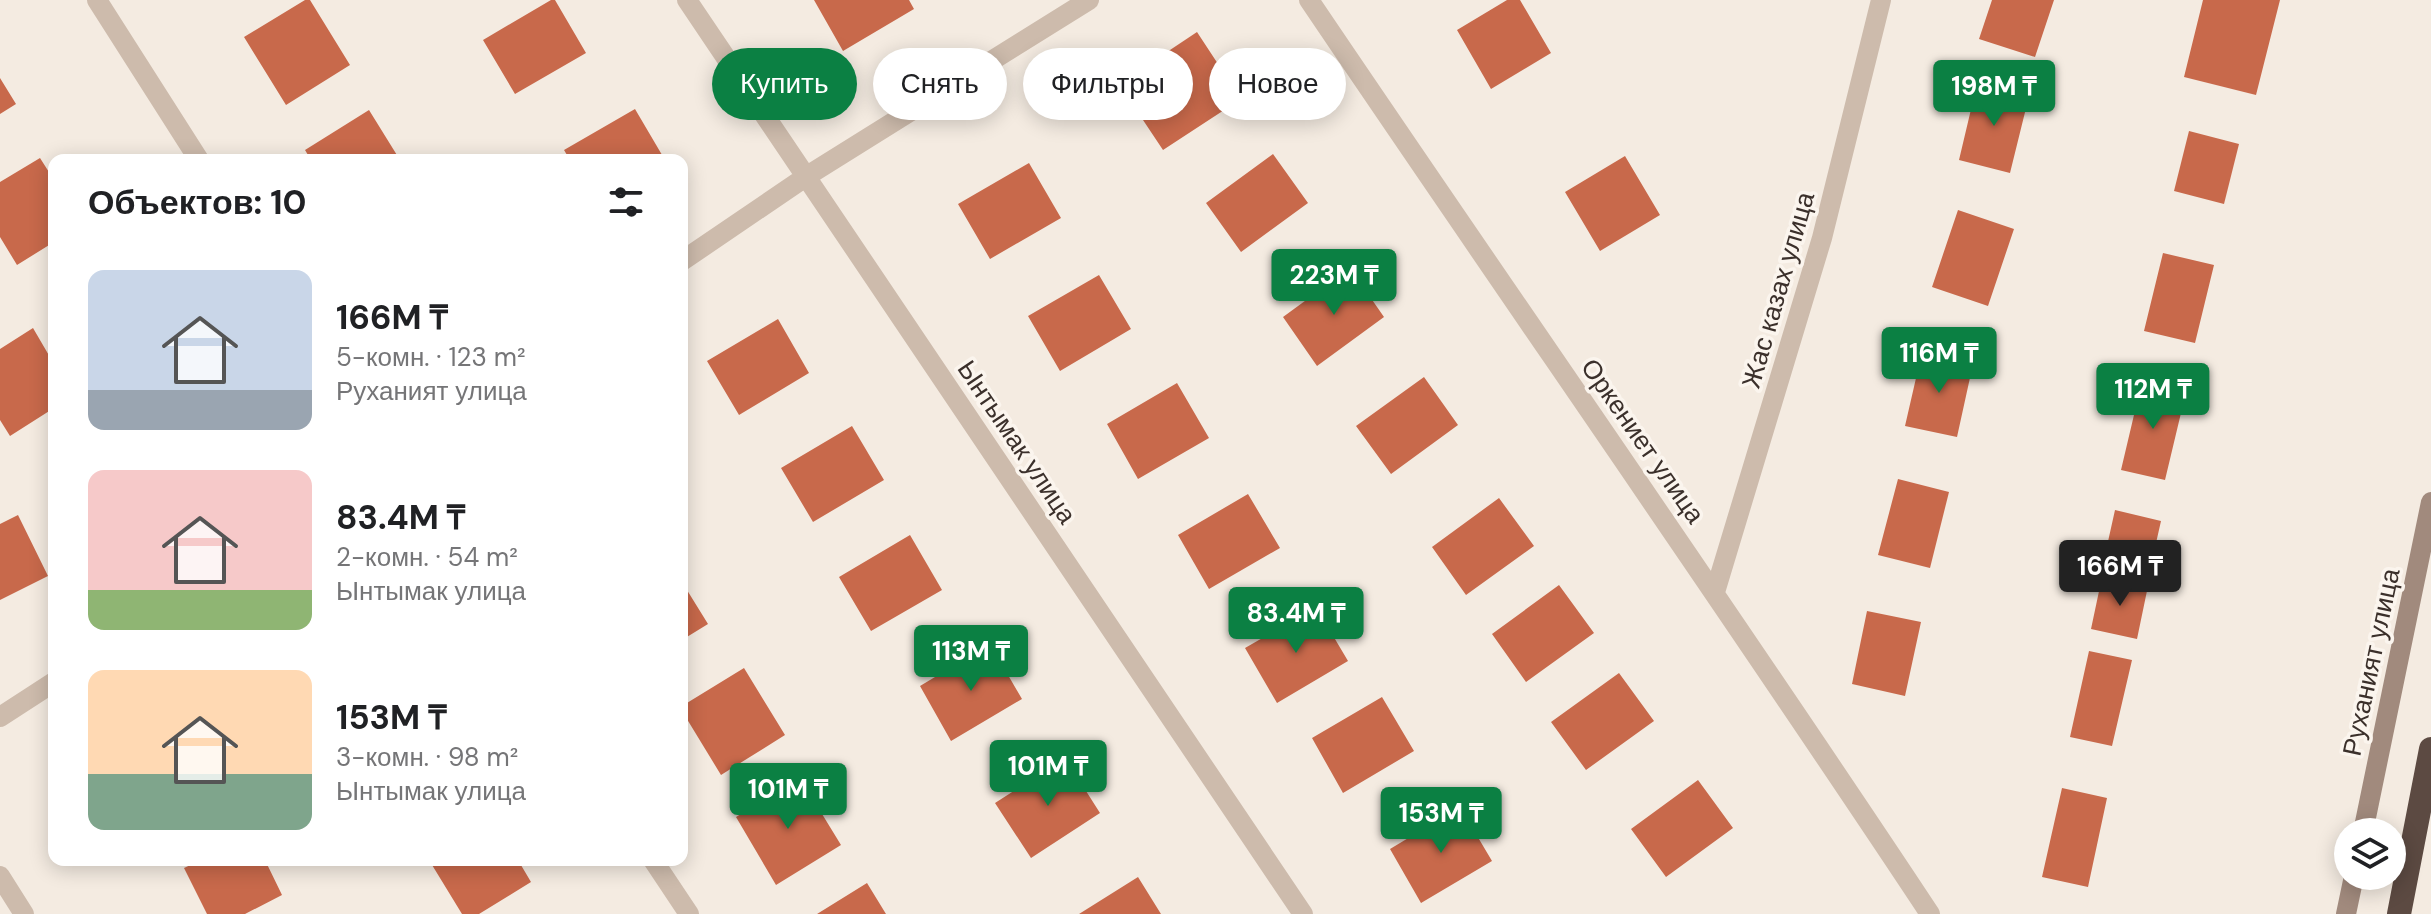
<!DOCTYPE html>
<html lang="ru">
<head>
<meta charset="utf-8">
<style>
	body { margin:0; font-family:"DM Sans",sans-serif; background:#f2f2f2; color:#202124; height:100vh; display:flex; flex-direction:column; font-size:30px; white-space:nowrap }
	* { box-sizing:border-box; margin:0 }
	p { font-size:26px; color:#757577 }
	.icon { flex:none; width:44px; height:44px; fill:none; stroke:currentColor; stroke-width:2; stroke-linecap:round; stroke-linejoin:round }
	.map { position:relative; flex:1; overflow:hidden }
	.drawer { position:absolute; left:48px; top:154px; width:640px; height:712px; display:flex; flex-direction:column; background:#fff; border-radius:16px; box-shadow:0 4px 20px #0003 }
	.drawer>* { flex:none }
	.hud { position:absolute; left:712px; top:48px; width:760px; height:72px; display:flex; gap:16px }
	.controls { position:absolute; left:2334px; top:818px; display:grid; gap:16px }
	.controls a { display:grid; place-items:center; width:72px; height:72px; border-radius:50%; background:#fff; box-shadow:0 4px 20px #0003; font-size:40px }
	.price { position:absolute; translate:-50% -68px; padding:0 18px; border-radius:8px; background:#0b8043; color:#fff; font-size:26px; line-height:52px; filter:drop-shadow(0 2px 4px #0008) }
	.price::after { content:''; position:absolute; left:50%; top:48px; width:24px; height:18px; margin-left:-12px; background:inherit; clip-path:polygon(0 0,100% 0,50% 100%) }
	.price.current { background:#222; color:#fff }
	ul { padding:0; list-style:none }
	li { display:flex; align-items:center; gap:24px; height:200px; padding:0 40px }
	li span { display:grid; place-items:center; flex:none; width:224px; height:160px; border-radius:16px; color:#555 }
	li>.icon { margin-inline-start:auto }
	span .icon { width:96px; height:96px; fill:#fffc; stroke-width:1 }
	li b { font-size:34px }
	h2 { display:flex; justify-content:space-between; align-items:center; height:96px; padding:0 40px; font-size:34px }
	.tag { padding:0 28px; border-radius:36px; background:#fff; box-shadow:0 4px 20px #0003; font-size:28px; line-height:72px }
	.tag.current { background:#0b8043; color:#fff }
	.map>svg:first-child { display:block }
</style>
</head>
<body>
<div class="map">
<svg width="2431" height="914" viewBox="0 0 2431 914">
	<rect width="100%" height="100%" fill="#f4ebe1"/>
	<path fill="#c8694b" d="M305 0H310L350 65 286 105 244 37Z
		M551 0H555L586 53 515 94 483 40Z
		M814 0H909L914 9 843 51Z
		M1507 0H1520L1551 53 1491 89 1457 30Z
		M1992 0H2054L2035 57 1979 39Z
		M2203 0H2280L2256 95 2184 77Z
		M1197 32 1241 99 1163 150 1119 84Z
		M0 78 16 104 0 114Z
		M1977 84 2029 96 2010 173 1959 160Z
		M635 109 665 160H570L564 150Z
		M369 110 400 160H311L305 150Z
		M2189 131 2239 144 2224 204 2174 191Z
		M1273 154 1308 203 1241 252 1206 203Z
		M1625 156 1660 215 1600 251 1565 192Z
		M40 158 54 180V242L17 265 0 237V182Z
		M1029 163 1061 218 990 259 958 204Z
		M1958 210 2014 229 1988 306 1932 287Z
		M2163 253 2214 265 2195 343 2144 331Z
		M1350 268 1384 317 1317 366 1283 317Z
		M1099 275 1131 329 1060 371 1028 316Z
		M778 319 809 373 739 415 707 361Z
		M33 328 54 364V408L10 436 0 420V349Z
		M1922 352 1973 364 1957 437 1905 426Z
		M1424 377 1458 425 1391 474 1356 426Z
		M2142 381 2186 392 2165 480 2121 470Z
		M1177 383 1209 438 1138 479 1107 424Z
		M852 426 884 480 813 522 781 468Z
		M1898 479 1949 492 1930 568 1878 555Z
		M1248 494 1280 548 1209 589 1178 535Z
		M1499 498 1534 546 1466 595 1432 547Z
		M2115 510 2161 521 2149 574 2103 564Z
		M18 515 48 576 0 600V524Z
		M910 535 942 590 871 631 839 577Z
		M2102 577 2148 586 2137 639 2091 629Z
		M682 582 708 624 682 640Z
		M1559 585 1594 633 1526 682 1492 634Z
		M1316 607 1348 661 1277 703 1245 648Z
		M1867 611 1921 622 1905 696 1852 684Z
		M990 644 1022 699 951 741 920 686Z
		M2089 651 2132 660 2112 746 2070 737Z
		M744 668 785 735 721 775 682 711V706Z
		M1619 673 1654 721 1586 770 1551 722Z
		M1382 697 1414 751 1343 793 1312 738Z
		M1065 758 1100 813 1031 858 995 803Z
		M800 778 841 845 776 885 736 817Z
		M1698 780 1733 828 1666 877 1631 829Z
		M2062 788 2107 798 2088 887 2042 877Z
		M1460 807 1492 861 1421 903 1390 849Z
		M201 860H265L282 895 245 914H207L184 868Z
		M429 860H518L531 882 479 914H462Z
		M1138 877 1161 914H1079Z
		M867 883 886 914H817Z"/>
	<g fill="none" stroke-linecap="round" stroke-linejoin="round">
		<path stroke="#cdbbac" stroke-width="20" d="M97 0 199 160
			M687 0 1303 914
			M1309 0C1515 305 1727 607 1930 914
			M682 261 807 176 1089 0
			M1715 592 1822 238 1881 0
			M0 717 54 682
			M653 860 689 914
			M0 876 24 914"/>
		<path stroke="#a18a7d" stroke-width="20" d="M2363 832 2431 502
			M2346 914 2354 876"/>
		<path stroke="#5c4a42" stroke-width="24" d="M2399 914 2431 749"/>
	</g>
	<g text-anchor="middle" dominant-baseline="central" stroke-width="7" stroke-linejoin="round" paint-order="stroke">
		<g font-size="26" fill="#3b302b" stroke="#fbf5ee">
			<text transform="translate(1778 290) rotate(-74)">Жас казах улица</text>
			<text transform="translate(1643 441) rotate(55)">Оркениет улица</text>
			<text transform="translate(1017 442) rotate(56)">Ынтымак улица</text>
			<text transform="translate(2371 662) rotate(-78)">Руханият улица</text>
		</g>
	</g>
</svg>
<div class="controls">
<a><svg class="icon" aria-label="layers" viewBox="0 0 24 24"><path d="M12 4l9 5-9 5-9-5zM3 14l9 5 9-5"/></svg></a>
</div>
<b class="price" style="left:1994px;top:128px">198M ₸</b>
<b class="price" style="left:1334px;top:317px">223M ₸</b>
<b class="price" style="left:1939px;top:395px">116M ₸</b>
<b class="price" style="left:2153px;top:431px">112M ₸</b>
<b class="price current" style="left:2120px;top:608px">166M ₸</b>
<b class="price" style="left:1296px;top:655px">83.4M ₸</b>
<b class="price" style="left:971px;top:693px">113M ₸</b>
<b class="price" style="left:1048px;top:808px">101M ₸</b>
<b class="price" style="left:788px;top:831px">101M ₸</b>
<b class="price" style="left:1441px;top:855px">153M ₸</b>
<div class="hud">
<a class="tag current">Купить</a>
<a class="tag">Снять</a>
<a class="tag">Фильтры</a>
<a class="tag">Новое</a>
</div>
<section class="drawer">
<h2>Объектов: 10<svg class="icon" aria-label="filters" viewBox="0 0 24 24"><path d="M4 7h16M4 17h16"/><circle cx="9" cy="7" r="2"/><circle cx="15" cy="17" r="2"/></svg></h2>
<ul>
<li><span style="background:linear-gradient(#c9d6e8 75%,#9aa5b1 0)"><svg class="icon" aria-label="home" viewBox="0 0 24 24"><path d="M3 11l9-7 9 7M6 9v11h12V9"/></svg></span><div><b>166M ₸</b><p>5-комн. · 123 m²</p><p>Руханият улица</p></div></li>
<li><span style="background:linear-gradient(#f6c9c9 75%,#8fb573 0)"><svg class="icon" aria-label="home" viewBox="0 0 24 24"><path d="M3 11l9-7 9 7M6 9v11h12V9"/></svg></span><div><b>83.4M ₸</b><p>2-комн. · 54 m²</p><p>Ынтымак улица</p></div></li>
<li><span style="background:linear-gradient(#ffd9b3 65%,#7fa58c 0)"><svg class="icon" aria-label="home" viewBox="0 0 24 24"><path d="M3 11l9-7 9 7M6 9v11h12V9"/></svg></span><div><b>153M ₸</b><p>3-комн. · 98 m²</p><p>Ынтымак улица</p></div></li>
</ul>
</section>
</div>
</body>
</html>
